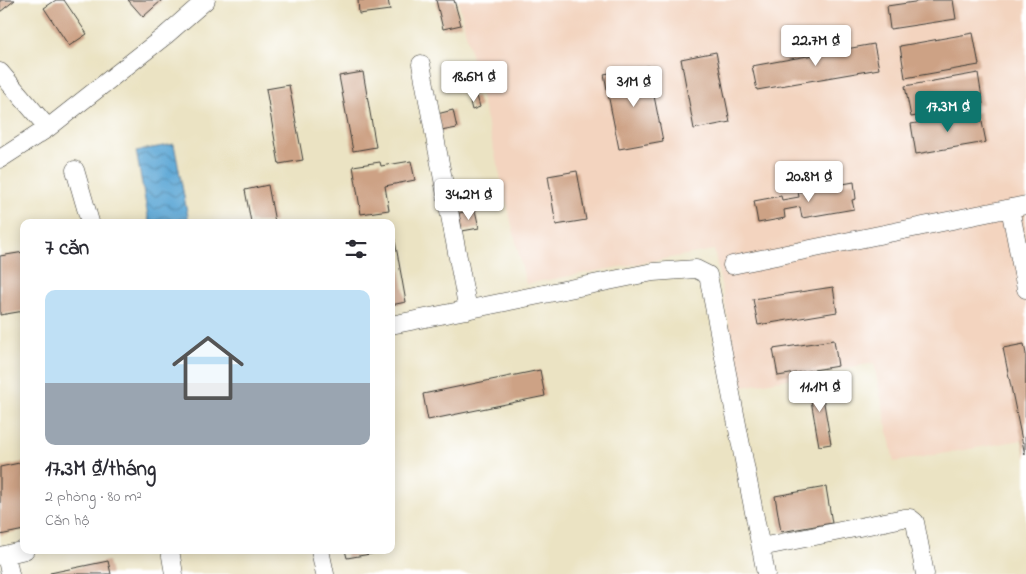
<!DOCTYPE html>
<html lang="vi">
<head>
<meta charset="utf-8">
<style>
	body { margin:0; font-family:"Indie Flower",sans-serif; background:#f2f2f3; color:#2b2b33; height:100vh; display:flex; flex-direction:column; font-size:19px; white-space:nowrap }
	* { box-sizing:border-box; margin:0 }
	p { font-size:16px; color:#7c7c81 }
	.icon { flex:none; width:28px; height:28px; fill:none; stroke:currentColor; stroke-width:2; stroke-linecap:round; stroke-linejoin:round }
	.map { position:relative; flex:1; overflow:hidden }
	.details { position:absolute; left:20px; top:219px; width:375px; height:335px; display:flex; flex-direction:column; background:#fff; border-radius:10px; box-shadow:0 2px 12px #0003 }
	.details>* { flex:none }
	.price { position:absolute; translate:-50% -42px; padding:0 11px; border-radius:5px; background:#fff; color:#222; font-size:16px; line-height:32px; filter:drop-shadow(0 1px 2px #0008) }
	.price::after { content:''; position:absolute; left:50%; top:30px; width:15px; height:11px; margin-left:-8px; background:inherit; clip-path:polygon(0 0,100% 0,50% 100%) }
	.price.active { background:#0f766e; color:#fff }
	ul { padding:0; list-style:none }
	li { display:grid; align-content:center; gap:10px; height:265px; padding:0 25px }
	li+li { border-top:1px solid #e1e1e2 }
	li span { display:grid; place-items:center; height:155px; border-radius:10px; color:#555 }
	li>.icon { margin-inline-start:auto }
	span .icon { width:90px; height:90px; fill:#fffc; stroke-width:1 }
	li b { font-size:21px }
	h2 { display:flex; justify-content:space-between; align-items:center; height:60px; padding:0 25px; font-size:21px }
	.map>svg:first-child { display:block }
</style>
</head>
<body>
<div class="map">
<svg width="1026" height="574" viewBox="0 0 1026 574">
	<defs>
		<pattern id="water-waves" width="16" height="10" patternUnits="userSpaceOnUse" patternTransform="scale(1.25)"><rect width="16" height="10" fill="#5da7d5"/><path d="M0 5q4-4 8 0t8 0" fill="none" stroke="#4c87ac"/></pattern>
	</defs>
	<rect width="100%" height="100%" fill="#fff"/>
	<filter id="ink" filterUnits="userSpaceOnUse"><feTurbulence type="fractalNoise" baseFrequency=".02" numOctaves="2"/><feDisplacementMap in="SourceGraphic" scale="10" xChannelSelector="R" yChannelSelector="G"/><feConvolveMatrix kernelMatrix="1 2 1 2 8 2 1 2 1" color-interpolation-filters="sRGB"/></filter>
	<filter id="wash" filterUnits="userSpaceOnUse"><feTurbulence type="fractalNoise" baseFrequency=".0096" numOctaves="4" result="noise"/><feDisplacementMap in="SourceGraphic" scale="20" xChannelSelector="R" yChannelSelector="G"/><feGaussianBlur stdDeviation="1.12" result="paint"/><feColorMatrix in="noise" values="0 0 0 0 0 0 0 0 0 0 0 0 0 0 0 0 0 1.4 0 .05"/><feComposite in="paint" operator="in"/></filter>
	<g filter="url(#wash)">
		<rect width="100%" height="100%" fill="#ebe3c3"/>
		<path fill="#f3d4bf" d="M458 0H1026V459L1022 440 894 462 874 363 742 387 714 250 526 284Z"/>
		<path fill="url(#water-waves)" stroke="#3c6278" d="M174 144 189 222H149L136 151Z"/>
		<g id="blocks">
			<path fill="#cda285" d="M0 0H15L0 12Z
				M56 0H64L87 34 69 46 44 8Z
				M128 0H162L143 17Z
				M358 0H388L390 10 359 14Z
				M436 0H454L461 25 443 29Z
				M928 0H953L956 19 890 29 887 6Z
				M973 33 979 65 905 78 900 46Z
				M874 44 879 69 757 90 752 66Z
				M716 52 730 122 694 129 681 59Z
				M648 66 663 141 619 149 604 74Z
				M363 72 376 147 353 151 339 76Z
				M978 73 983 104 911 117 905 86Z
				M289 85 303 160 279 164 266 89Z
				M477 96 480 107 472 110 469 98Z
				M453 110 457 128 441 131 437 114Z
				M980 112 986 142 916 154 911 124Z
				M411 161 415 180 385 186 389 210 361 214 353 166 380 162 381 166Z
				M577 171 586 220 556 225 548 176Z
				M854 182 856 199 852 200 854 209 802 218 800 207 784 210 785 218 758 223 754 201 781 196 782 200 799 197 798 192Z
				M268 185 275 222H251L245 190Z
				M475 210 479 228 462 231 459 213Z
				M392 224 406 302 391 305V225Z
				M24 252V311L0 315V256Z
				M833 287 837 312 758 325 753 299Z
				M834 340 838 366 778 376 773 349Z
				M1024 344 1026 354 1025 455 1003 348Z
				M540 370 545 396 428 420 423 394Z
				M820 380 831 444 819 446 808 383Z
				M24 462V530L0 535V467Z
				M826 487 832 523 781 532 775 496Z
				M345 550H375L376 553 347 558Z
				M108 561 111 574H50V573Z"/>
		</g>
	</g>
	<g filter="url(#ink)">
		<use href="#blocks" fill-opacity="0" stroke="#3b3a35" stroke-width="1"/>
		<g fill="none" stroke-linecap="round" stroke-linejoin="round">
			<defs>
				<path id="minor" d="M421 64 468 310
					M0 72 48 128
					M0 159 48 128 166 35 206 0
					M75 170 90 222
					M1010 208 1026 289
					M732 265 1026 205
					M391 325 653 272 696 269 708 275 766 574
					M761 547 904 518H910L915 522 925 574
					M170 550 174 574
					M320 550 325 574
					M6 555 10 574
					M0 556 25 550"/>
			</defs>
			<use href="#minor" stroke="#3b3a35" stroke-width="19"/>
			<use href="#minor" stroke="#fff" stroke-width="18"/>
		</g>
	</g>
</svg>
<b class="price" style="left:816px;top:67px">22.7M ₫</b>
<b class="price" style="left:474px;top:103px">18.6M ₫</b>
<b class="price" style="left:634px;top:108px">31M ₫</b>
<b class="price active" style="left:948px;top:133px">17.3M ₫</b>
<b class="price" style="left:809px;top:203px">20.8M ₫</b>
<b class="price" style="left:469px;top:221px">34.2M ₫</b>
<b class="price" style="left:820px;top:413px">11.1M ₫</b>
<section class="details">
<h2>7 căn<svg class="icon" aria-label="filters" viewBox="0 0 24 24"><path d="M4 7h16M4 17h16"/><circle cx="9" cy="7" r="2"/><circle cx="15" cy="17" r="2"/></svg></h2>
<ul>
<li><span style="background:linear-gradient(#bfe0f5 60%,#9aa5b1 0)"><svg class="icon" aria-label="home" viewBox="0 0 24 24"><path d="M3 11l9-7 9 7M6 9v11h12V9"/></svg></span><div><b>17.3M ₫/tháng</b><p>2 phòng · 80 m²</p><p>Căn hộ</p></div></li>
</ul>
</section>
</div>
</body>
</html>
